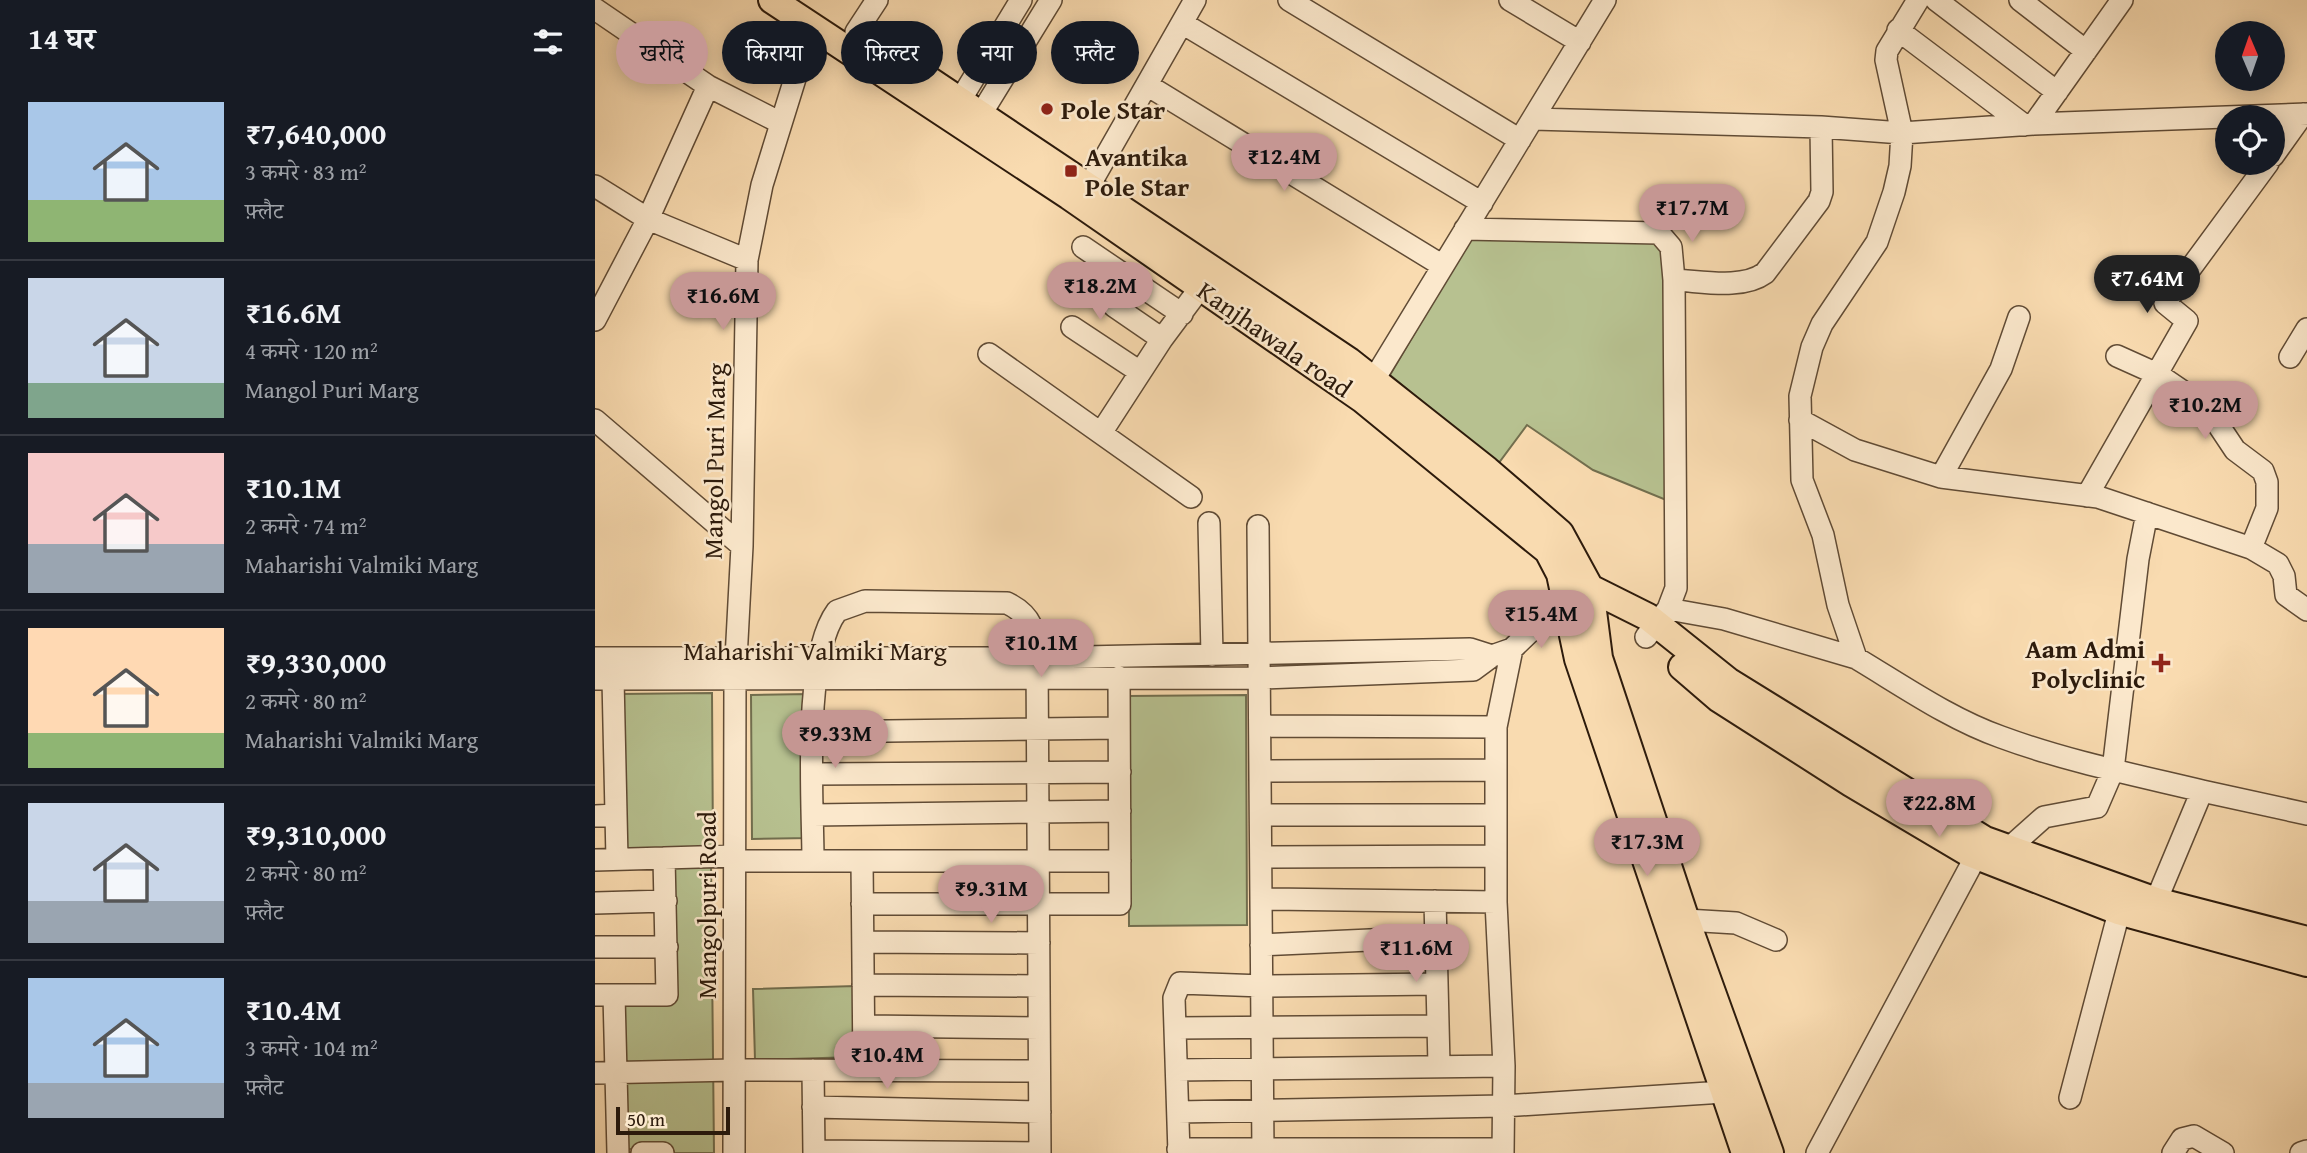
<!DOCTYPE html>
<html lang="hi">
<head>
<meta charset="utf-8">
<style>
	body { margin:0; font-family:"Gentium Book Plus","Noto Serif Devanagari",serif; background:#242831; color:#f1f3f6; height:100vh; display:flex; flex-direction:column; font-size:26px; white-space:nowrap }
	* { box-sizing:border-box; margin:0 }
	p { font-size:23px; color:#9ea1a6 }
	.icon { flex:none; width:38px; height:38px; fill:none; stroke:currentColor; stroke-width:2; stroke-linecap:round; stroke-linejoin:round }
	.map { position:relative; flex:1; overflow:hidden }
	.side { display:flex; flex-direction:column; background:#171b24; width:595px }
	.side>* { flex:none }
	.top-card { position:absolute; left:21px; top:21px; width:665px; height:63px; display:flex; gap:14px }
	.needle { width:46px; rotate:358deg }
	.controls { position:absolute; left:1620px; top:21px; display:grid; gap:14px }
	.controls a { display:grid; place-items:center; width:70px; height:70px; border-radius:50%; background:#171b24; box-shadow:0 4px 18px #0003; font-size:35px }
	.scale { position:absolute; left:21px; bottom:18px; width:114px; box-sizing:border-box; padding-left:7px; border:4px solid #2d1b0c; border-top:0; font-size:19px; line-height:24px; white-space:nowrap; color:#2d1b0c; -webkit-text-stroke:5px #fbe8cc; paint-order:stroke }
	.price { position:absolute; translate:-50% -60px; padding:0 16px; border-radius:24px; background:#c59692; color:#111; font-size:23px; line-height:46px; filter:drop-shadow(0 2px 4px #0008) }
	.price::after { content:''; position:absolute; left:50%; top:42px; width:21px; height:16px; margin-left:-10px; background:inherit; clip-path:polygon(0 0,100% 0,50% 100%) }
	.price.on { background:#222; color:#fff }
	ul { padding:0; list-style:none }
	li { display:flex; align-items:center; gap:21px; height:175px; padding:0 28px }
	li+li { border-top:2px solid #363941 }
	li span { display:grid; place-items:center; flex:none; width:196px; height:140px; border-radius:0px; color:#555 }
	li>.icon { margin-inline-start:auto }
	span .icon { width:84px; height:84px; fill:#fffc; stroke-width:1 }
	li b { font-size:30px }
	h2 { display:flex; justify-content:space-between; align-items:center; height:84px; padding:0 28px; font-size:30px }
	.chip { padding:0 24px; border-radius:32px; background:#171b24; box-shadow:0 4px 18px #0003; font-size:24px; line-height:63px }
	.chip.on { background:#c59692; color:#111 }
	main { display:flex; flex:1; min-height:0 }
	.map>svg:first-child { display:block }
</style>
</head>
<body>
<main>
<section class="side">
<h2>14 घर<svg class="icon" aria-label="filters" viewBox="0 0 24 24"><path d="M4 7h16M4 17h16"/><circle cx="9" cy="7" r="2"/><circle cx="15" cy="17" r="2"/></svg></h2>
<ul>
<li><span style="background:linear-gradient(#a9c7e8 70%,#8fb573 0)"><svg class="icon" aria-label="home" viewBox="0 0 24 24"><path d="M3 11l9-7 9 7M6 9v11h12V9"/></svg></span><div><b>₹7,640,000</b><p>3 कमरे · 83 m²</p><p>फ़्लैट</p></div></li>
<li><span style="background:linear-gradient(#c9d6e8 75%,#7fa58c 0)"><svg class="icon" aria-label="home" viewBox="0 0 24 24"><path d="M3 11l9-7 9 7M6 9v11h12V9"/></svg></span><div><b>₹16.6M</b><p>4 कमरे · 120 m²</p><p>Mangol Puri Marg</p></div></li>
<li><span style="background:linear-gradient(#f6c9c9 65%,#9aa5b1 0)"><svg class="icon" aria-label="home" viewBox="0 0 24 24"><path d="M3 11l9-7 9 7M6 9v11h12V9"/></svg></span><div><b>₹10.1M</b><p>2 कमरे · 74 m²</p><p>Maharishi Valmiki Marg</p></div></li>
<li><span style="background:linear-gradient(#ffd9b3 75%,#8fb573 0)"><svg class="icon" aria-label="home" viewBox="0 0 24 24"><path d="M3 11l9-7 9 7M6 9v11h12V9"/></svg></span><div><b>₹9,330,000</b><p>2 कमरे · 80 m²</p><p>Maharishi Valmiki Marg</p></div></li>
<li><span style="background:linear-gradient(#c9d6e8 70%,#9aa5b1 0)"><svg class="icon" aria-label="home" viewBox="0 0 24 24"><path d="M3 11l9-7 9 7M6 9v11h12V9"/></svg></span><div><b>₹9,310,000</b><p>2 कमरे · 80 m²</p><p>फ़्लैट</p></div></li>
<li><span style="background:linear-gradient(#a9c7e8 75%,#9aa5b1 0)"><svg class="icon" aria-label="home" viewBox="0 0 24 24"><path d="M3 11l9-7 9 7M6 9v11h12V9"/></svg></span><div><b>₹10.4M</b><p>3 कमरे · 104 m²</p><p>फ़्लैट</p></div></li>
</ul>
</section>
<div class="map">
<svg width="1712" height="1153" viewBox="0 0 1712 1153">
	<rect width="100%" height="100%" fill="#f9dbb0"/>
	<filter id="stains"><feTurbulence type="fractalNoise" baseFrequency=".00286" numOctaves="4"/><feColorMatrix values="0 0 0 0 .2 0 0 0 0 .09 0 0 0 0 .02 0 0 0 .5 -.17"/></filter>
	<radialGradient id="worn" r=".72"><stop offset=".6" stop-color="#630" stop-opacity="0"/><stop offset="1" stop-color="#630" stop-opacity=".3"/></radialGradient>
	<path fill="#b7c190" stroke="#726e4e" stroke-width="2" d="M876 237 1067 242 1076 502 998 470 932 425 903 464 795 375Z
		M117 693 118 853 27 854 25 694Z
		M214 694 215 838 157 839 156 695Z
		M651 695 652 925 534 926 533 696Z
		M76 864H116L119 1153H76L75 1149H26L25 989 77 988Z
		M260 986 262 1057 160 1060 158 989Z"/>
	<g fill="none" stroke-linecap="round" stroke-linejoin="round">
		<defs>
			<path id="minor" d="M694 0 925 140
				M915 0 985 42
				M1341 0 1462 92
				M1425 0 1491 51
				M0 9 113 86 186 123
				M587 23 887 203
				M1303 30 1429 125
				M261 32 282 0
				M552 85 848 266
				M358 112 426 0
				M938 119 1226 127 1307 133 1439 124 1712 114
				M1439 124 1527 0
				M378 127 456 0
				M1678 156 1708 114
				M0 186 53 219 152 260
				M494 186 600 0
				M870 229 1064 233 1076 247 1079 280 1081 588 1073 609 1051 637
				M488 247 587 314
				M1079 280C1106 281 1147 290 1170 273L1224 201 1227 192 1226 127
				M536 281 519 306 567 339
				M0 320 53 219 113 86
				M477 327 545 372
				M394 354 596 497
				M1522 356 1562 374 1612 408 1640 450 1668 471 1672 482V508L1656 548
				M1695 357 1712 329
				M778 381 1010 0
				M0 420 147 546
				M1205 420 1260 450 1346 477 1503 497 1656 548 1683 564 1689 576 1691 595 1712 610
				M506 433 567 339 614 276
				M1346 477 1406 369 1424 317
				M1492 496 1592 321 1570 303 1673 163
				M614 523 617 655
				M663 526 668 1153
				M1073 609 1129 619 1261 658 1243 605 1228 535 1207 480 1205 396 1217 347 1227 324 1282 242 1299 192 1305 166 1307 133 1291 60 1292 51 1323 0
				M0 658H442L875 649 897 656
				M1261 658C1308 686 1355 719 1406 737 1471 761 1540 775 1607 791
				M0 679 665 678 878 670 897 656 917 649 971 597
				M18 679 22 859
				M666 726 901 727
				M219 732 524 728
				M666 771 901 770
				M219 774 525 772
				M218 815 525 811
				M666 815H901
				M0 816 21 815
				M1413 849 1449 817 1502 807 1518 770 1543 559 1552 513
				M666 857 901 856
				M0 860 138 856
				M138 861H525
				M218 861C218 800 207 658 242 611L270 601 412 603C437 615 441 632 442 658L445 1153
				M267 861 269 1070
				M667 899 901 902
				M840 901 844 1065
				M1561 901 1607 791 1712 814
				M0 903 71 901
				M267 904H525L524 677
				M1091 920 1141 923 1181 940
				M268 942 444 943
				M666 945 841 937
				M0 947H72
				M268 985 444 986
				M0 995H72L69 858
				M19 995 23 1153
				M269 1026 444 1028
				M581 1028 843 1026
				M218 1070 219 1153
				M582 1070 909 1066
				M0 1073 139 1070 444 1071
				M1475 1098 1528 897
				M218 1107 445 1112
				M583 1112 908 1106 1129 1092
				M583 1149H908
				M219 1151 445 1153
				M47 1153H68
				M139 1153 140 678 147 546 152 260 167 185 217 24
				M584 1153 579 998 585 983 668 986 842 984
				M908 1153 909 1066 901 902V727L917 649
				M1222 1153 1388 843
				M1578 1153 1587 1139 1599 1136 1628 1153
				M1706 1153 1712 1151"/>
			<path id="major" d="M177 0 474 196 767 399 953 551 965 574 983 659 1150 1153
				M286 48 754 361 892 470 965 533 995 588 1004 658 1091 920 1175 1153
				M995 588 1053 617 1133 681 1390 840 1561 901 1712 940
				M1087 667 1123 698 1256 783 1374 853 1523 911 1712 963"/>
		</defs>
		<use href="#minor" stroke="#604b35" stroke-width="24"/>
		<use href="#major" stroke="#2d1b0c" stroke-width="30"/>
		<use href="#minor" stroke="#fbe8cc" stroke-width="21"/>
		<use href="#major" stroke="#f9dbb0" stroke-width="26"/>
	</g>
	<g fill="#8f2418" stroke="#fbe8cc" stroke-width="2.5">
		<circle cx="452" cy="109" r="7"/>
		<rect x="469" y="164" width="14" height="14" rx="3.5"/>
		<path d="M1562.5 652.5h7v7h7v7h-7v7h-7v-7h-7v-7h7z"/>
	</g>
	<g text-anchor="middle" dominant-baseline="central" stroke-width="5" stroke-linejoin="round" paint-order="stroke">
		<g font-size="26" font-weight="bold" fill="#2d1b0c" stroke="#fbe8cc" text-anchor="start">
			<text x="466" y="109">Pole Star</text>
			<text x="490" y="156">Avantika<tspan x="490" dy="30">Pole Star</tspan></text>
			<text x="1550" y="648" text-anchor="end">Aam Admi<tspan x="1550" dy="30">Polyclinic</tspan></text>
		</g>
		<g font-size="26" fill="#2d1b0c" stroke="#fbe8cc">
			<text transform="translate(680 339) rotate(35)">Kanjhawala road</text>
			<text transform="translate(119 461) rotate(-89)">Mangol Puri Marg</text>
			<text x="220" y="650">Maharishi Valmiki Marg</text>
			<text transform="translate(111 905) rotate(-90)">Mangolpuri Road</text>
		</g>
	</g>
	<rect width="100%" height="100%" filter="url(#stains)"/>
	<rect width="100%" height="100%" fill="url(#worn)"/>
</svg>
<div class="controls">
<a><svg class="needle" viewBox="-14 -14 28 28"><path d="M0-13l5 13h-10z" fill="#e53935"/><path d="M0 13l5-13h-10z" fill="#9ea1a6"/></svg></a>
<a><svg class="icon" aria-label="locate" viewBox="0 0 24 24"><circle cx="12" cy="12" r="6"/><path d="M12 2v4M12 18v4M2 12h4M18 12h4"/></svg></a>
</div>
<div class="scale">50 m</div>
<b class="price" style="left:689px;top:193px">₹12.4M</b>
<b class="price" style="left:1097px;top:244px">₹17.7M</b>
<b class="price on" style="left:1552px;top:315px">₹7.64M</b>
<b class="price" style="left:505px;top:322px">₹18.2M</b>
<b class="price" style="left:128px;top:332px">₹16.6M</b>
<b class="price" style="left:1610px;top:441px">₹10.2M</b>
<b class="price" style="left:946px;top:650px">₹15.4M</b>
<b class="price" style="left:446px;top:679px">₹10.1M</b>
<b class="price" style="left:240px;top:770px">₹9.33M</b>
<b class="price" style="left:1344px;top:839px">₹22.8M</b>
<b class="price" style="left:1052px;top:878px">₹17.3M</b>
<b class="price" style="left:396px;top:925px">₹9.31M</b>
<b class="price" style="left:821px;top:984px">₹11.6M</b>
<b class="price" style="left:292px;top:1091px">₹10.4M</b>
<div class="top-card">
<a class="chip on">खरीदें</a>
<a class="chip">किराया</a>
<a class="chip">फ़िल्टर</a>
<a class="chip">नया</a>
<a class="chip">फ़्लैट</a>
</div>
</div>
</main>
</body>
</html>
